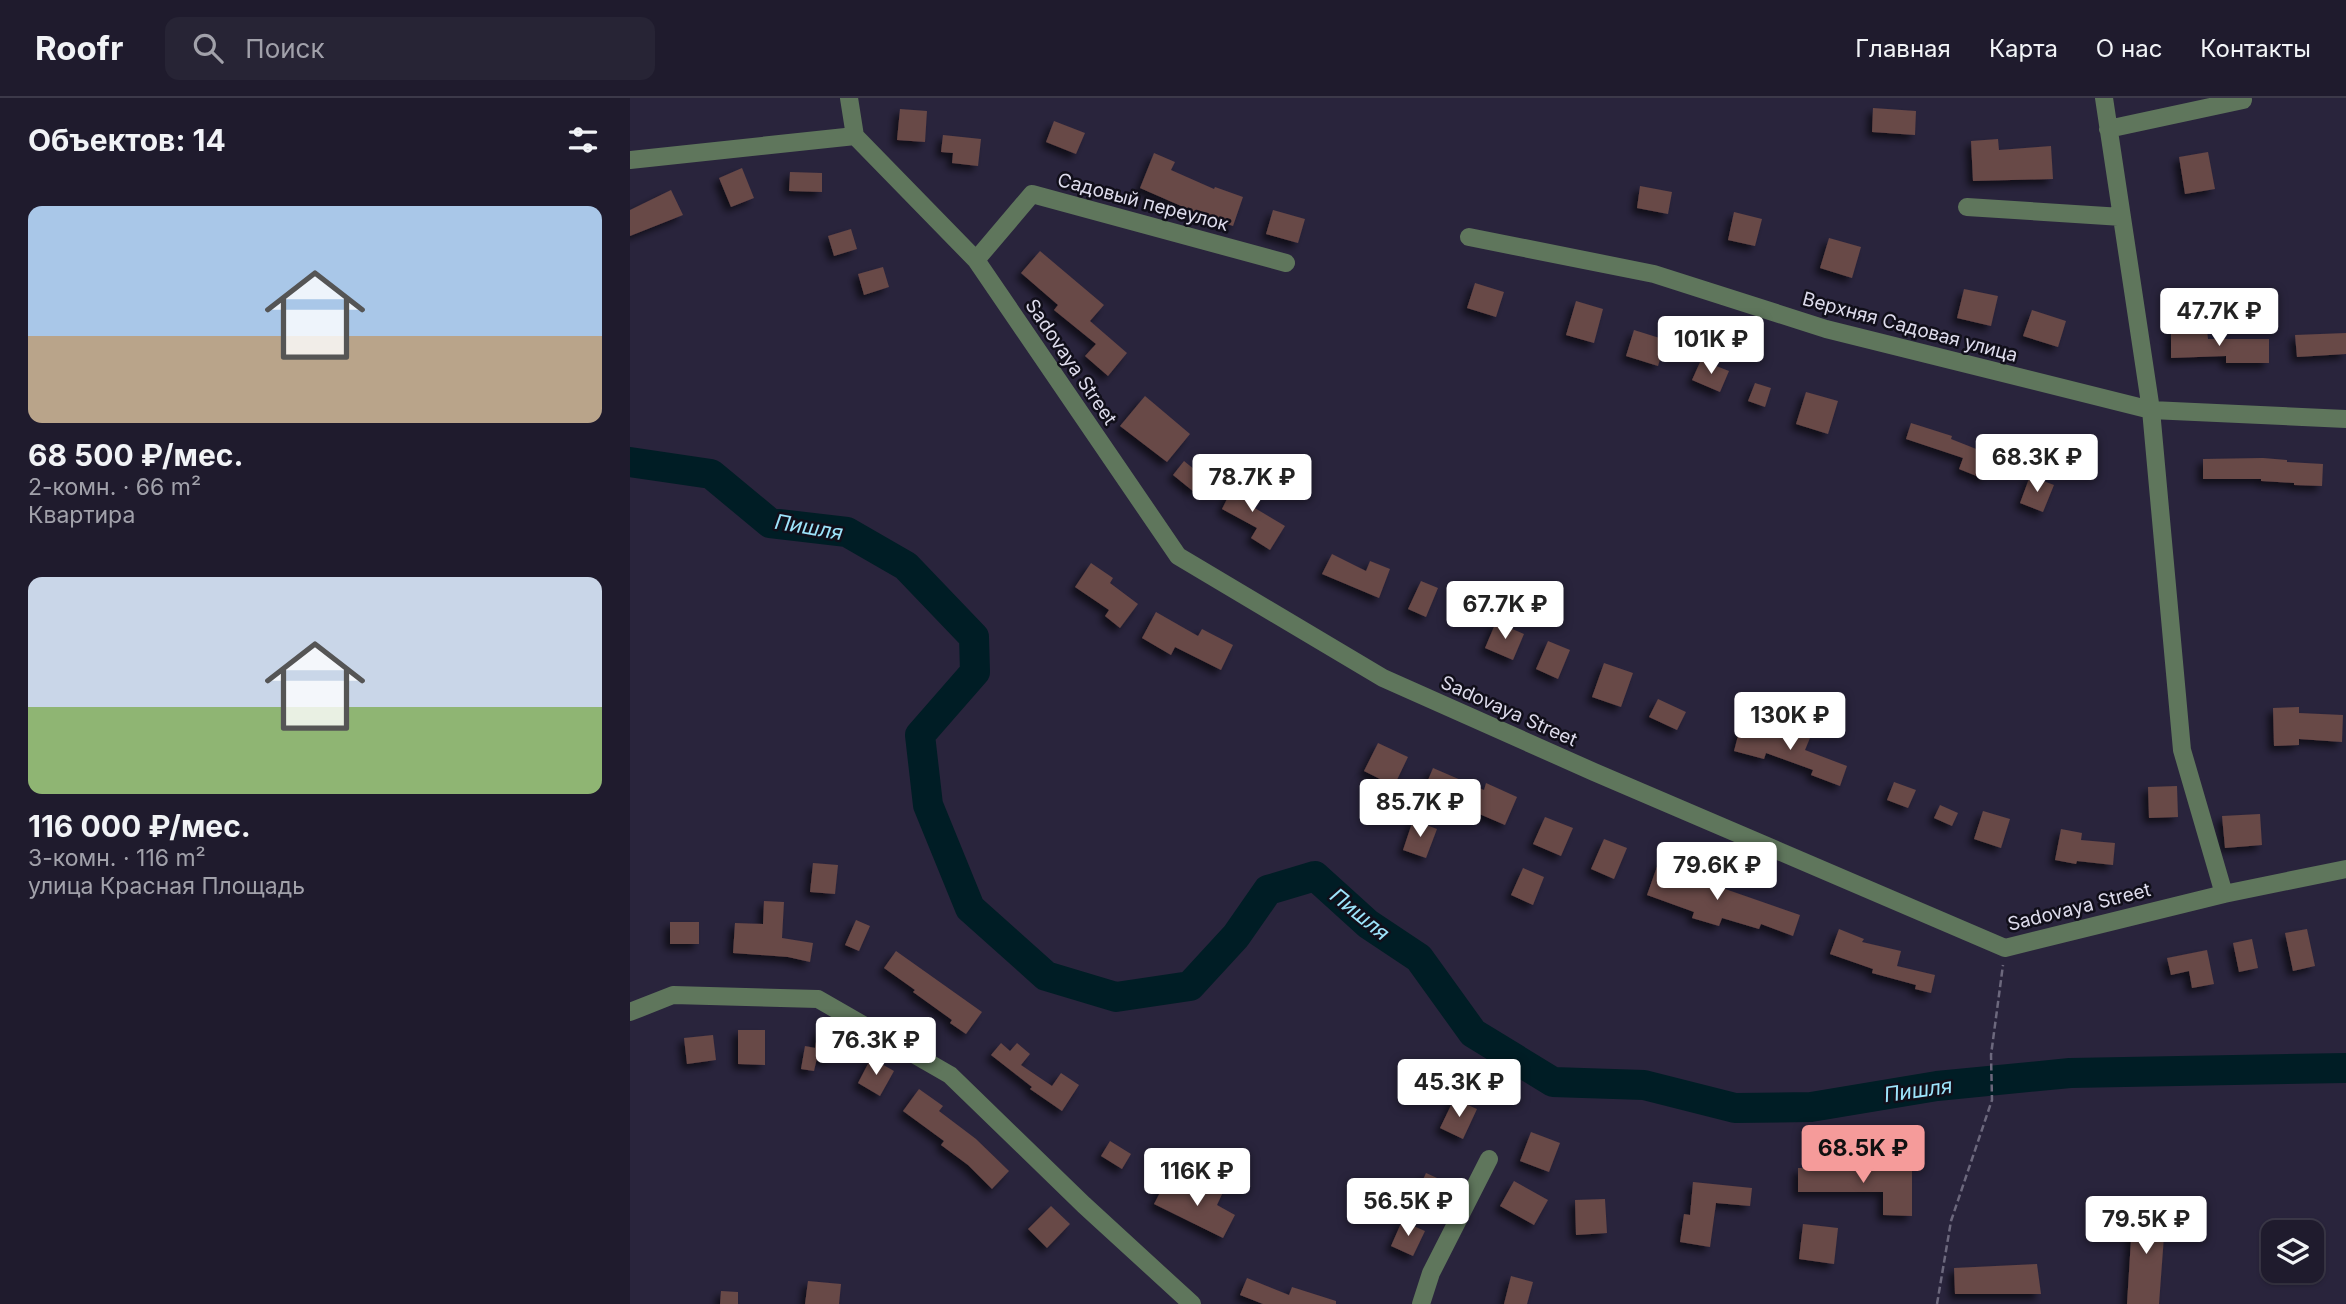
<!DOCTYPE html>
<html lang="ru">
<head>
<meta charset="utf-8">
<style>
	body { margin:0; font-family:Inter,sans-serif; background:#272435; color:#f1f3f6; height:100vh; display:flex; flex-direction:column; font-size:26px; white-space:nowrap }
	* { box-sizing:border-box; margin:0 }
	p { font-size:23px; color:#a1a1aa }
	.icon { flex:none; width:38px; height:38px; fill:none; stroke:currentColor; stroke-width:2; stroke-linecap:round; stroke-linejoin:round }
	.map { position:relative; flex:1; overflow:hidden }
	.sheet { display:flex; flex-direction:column; background:#1f1b2d; width:630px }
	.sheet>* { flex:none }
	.controls { position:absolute; left:1631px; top:1122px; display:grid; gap:14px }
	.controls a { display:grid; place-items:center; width:63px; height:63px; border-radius:14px; background:#1f1b2d; box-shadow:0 2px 5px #0004,0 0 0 2px #3c3949; font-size:35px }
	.price { position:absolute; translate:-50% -60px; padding:0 16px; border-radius:7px; background:#fff; color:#222; font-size:23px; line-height:46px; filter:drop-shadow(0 2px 4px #0008) }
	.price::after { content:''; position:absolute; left:50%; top:42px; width:21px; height:16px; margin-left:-10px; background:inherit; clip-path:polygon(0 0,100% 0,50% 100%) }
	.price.selected { background:#f59b9a; color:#111 }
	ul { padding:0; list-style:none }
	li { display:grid; align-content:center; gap:14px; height:371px; padding:0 28px }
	li span { display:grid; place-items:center; height:217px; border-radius:14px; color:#555 }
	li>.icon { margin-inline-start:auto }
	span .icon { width:126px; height:126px; fill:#fffc; stroke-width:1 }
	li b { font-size:30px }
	h2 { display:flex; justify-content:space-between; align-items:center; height:84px; padding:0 28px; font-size:30px }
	header { display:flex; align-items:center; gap:42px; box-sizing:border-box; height:98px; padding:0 35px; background:#1f1b2d; border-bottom:2px solid #3c3949 }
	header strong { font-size:33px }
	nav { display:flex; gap:38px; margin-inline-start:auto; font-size:24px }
	.search { width:490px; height:63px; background:#272435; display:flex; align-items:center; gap:18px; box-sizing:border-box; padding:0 24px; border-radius:14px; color:#a1a1aa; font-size:26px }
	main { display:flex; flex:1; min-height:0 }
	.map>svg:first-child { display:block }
</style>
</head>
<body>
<header>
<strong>Roofr</strong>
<div class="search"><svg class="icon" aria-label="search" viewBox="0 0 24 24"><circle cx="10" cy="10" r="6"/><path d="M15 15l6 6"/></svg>Поиск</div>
<nav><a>Главная</a><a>Карта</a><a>О нас</a><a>Контакты</a></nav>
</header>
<main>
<section class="sheet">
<h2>Объектов: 14<svg class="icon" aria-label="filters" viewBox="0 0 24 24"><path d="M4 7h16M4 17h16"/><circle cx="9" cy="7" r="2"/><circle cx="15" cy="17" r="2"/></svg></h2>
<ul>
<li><span style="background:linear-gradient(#a9c7e8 60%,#b9a48a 0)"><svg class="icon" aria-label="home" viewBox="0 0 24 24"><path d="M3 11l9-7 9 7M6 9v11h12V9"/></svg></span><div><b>68 500 ₽/мес.</b><p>2-комн. · 66 m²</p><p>Квартира</p></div></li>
<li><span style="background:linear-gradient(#c9d6e8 60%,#8fb573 0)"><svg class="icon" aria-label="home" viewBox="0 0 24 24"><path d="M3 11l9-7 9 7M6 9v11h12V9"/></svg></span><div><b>116 000 ₽/мес.</b><p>3-комн. · 116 m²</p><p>улица Красная Площадь</p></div></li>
</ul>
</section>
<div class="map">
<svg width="1716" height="1206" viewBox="0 0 1716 1206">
	<defs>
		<filter id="shadow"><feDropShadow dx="-5" dy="5" stdDeviation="3.5" flood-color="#0009"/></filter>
	</defs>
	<rect width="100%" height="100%" fill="#29243c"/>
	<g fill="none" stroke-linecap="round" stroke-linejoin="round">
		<path stroke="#001d25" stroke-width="30" d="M0 364 81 376 140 425 217 434 276 468 344 539 345 574 290 637 298 707 340 810 416 878 486 899 560 888 606 838 638 792 685 778 738 826 789 860 843 935 923 984 1014 987 1105 1010 1181 1009 1307 988 1440 975 1716 970"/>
	</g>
	<path fill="#684847" filter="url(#shadow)" d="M1243 10 1286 13 1285 37 1242 34Z
		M270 11 297 13 295 44 267 42Z
		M424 23 455 35 446 56 416 44Z
		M313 37 351 41 348 68 322 65 323 55 311 54Z
		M1368 41 1369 52 1421 48 1423 81 1343 83 1341 43Z
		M1578 54 1585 91 1555 96 1549 59Z
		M524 55 545 64 541 72 584 91 585 89 613 99 603 128 574 118 510 90Z
		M112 70 124 100 101 109 89 80Z
		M160 74 192 75V94L159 93Z
		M1010 88 1042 94 1038 116 1007 110Z
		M41 92 53 117 0 138V112Z
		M643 112 675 121 668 145 636 136Z
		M1104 114 1132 121 1125 148 1098 142Z
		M221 131 227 151 204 158 198 138Z
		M1199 140 1231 149 1222 180 1190 170Z
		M410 153 474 207 460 223 497 255 478 278 455 258 466 246 424 212 428 207 391 175Z
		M253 169 259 189 234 197 228 176Z
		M845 185 874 194 866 219 837 210Z
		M1334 191 1368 198 1361 228 1327 220Z
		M946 203 973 211 964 245 936 237Z
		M1402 212 1436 223 1428 249 1393 238Z
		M1004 232 1036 242 1028 268 996 258Z
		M1577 232 1578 241H1639V265H1596V258L1541 260V233Z
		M1716 235V256L1667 259 1665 237Z
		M1071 262 1099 273 1090 294 1062 282Z
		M1125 285 1141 290 1135 309 1118 303Z
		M1176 294 1208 303 1198 336 1166 326Z
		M515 298 560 336 537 364 490 328Z
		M1281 325 1322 338 1321 341 1364 358 1354 381 1329 371 1333 360 1276 341Z
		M1633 360 1657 362V364L1693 366 1692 388 1664 387V385L1631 383V381H1573V361Z
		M554 363 575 380 564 394 543 377Z
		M1400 378 1424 387 1413 414 1390 405Z
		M608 379 627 389 618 406 655 428 640 452 621 440 627 430 592 411Z
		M702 456 736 473 740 463 760 471 749 500 692 476Z
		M461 465 483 480 480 485 508 506 490 530 475 518 479 512 445 489Z
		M791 483 808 490 796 519 778 511Z
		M526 514 568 538 572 531 603 547 591 572 545 549 541 557 512 540Z
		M866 524 894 536 883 562 855 550Z
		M918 543 940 552 928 581 906 571Z
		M974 565 1003 575 991 609 962 599Z
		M1028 601 1056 614 1047 632 1019 619Z
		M1669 609V615L1713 617 1712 644 1669 641V647L1644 648 1643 610Z
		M1156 626 1182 635 1175 652 1217 668 1210 688 1181 677 1183 672 1136 655 1134 661 1104 653 1110 630 1151 640Z
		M748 645 778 659 764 688 734 673Z
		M803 670 854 692 856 685 887 699 875 727 826 706 823 712 791 699Z
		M1264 684 1286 692 1278 710 1257 702Z
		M1547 688 1548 719 1519 720 1518 689Z
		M1310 707 1328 715 1322 728 1304 720Z
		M1353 713 1380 721 1371 750 1344 741Z
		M1630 716 1632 747 1595 750 1592 718Z
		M915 719 943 730 931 758 903 746Z
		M783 722 807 731 796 760 773 752Z
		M1431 731 1452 735 1451 742 1485 745 1483 767 1447 763 1446 766 1425 762Z
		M974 741 997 750 984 781 961 771Z
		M1029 763 1056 773 1055 777 1170 817 1163 838 1131 826 1129 831 1092 820 1089 828 1062 820 1064 814 1017 797Z
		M183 765 208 767 205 796 180 794Z
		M893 770 914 779 903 807 881 797Z
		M134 803 154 804 152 840 183 845 180 864 158 859 103 855 105 825 133 826Z
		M226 822 240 828 229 853 215 847Z
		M40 824H69V846H40Z
		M1209 831 1234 841 1232 844 1271 853 1267 868 1305 877 1301 895 1285 891 1286 887 1242 875 1243 871 1200 856Z
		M1677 831 1685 868 1663 873 1655 835Z
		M1622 841 1628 870 1609 874 1603 845Z
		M1577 852 1584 886 1562 890 1559 873 1541 877 1537 860Z
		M266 853 352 914 336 936 320 925 322 922 283 894 285 892 254 870Z
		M108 932H135V967L108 966Z
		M188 932 205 935 200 962 187 960 184 973 171 971 175 948 185 950Z
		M83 937 86 962 57 966 54 940Z
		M371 945 380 953 387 945 400 956 391 967 422 988 431 975 449 987 432 1013 400 991 402 989 361 957Z
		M241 960 264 973 250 998 228 985Z
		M289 991 313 1008 309 1013 346 1041 379 1073 362 1091 338 1067 311 1047 314 1043 273 1013Z
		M824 1001 847 1011 833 1041 810 1030Z
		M901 1034 930 1045 919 1074 890 1063Z
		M480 1043 501 1056 492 1071 471 1058Z
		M1168 1070H1282V1118L1253 1117V1094H1168Z
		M796 1075 816 1084 807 1106 786 1097Z
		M536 1083 571 1102 580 1084 594 1092 587 1107 605 1117 593 1140 524 1106Z
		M884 1083 918 1102 904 1127 870 1108Z
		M1063 1084 1122 1090 1120 1108 1086 1105 1080 1149 1050 1144 1054 1116 1060 1117Z
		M975 1101 977 1135 946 1137 945 1102Z
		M421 1108 440 1126 417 1150 398 1131Z
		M1503 1109 1536 1111 1529 1206H1497Z
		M772 1123 795 1133 783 1158 761 1148Z
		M1173 1126 1208 1130 1204 1166 1169 1161Z
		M1407 1166 1411 1196H1325L1324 1170Z
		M881 1178 903 1184 897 1206H874Z
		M617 1180 659 1197 662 1189 706 1203V1206H633L610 1197Z
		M178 1183 211 1186 209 1206H175Z
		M91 1193 108 1194V1206H90Z"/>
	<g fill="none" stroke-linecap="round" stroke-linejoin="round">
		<path stroke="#6c687d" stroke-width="2.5" stroke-dasharray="7 3.5" stroke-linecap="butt" d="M1307 1206 1321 1123 1362 1002 1361 957 1373 867"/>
		<path stroke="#5f765c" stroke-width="18" d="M219 0 225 38
			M1474 0 1521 312 1552 652 1594 796
			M1478 31 1613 2
			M225 38 346 162 548 458 753 580 964 674 1375 850 1594 796 1716 771
			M0 62 225 38
			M1337 109 1492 119
			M839 139 1024 176 1196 231 1521 312 1716 321
			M346 162 402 96 656 165
			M0 914 43 897 188 901 320 977 454 1107 562 1206
			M791 1206 801 1175 859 1061"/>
	</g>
	<g text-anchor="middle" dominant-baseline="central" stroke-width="5" stroke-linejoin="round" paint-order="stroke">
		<g font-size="19" fill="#dedcec" stroke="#110f1a">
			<text transform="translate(513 104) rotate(15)">Садовый переулок</text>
			<text transform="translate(1280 229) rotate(15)">Верхняя Садовая улица</text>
			<text transform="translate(441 264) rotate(56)">Sadovaya Street</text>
			<text transform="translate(879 613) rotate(24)">Sadovaya Street</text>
			<text transform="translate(1449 809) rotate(-14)">Sadovaya Street</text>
		</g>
		<g font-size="21" font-style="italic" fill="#9de4fb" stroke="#110f1a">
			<text transform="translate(179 429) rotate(10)">Пишля</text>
			<text transform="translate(730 816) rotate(39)">Пишля</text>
			<text transform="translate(1288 992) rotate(-8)">Пишля</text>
		</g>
	</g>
</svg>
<div class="controls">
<a><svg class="icon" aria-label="layers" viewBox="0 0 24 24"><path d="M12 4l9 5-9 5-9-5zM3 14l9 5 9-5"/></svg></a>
</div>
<b class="price" style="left:1589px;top:250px">47.7K ₽</b>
<b class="price" style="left:1081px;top:278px">101K ₽</b>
<b class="price" style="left:1407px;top:396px">68.3K ₽</b>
<b class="price" style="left:622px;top:416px">78.7K ₽</b>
<b class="price" style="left:875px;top:543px">67.7K ₽</b>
<b class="price" style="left:1160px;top:654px">130K ₽</b>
<b class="price" style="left:790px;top:741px">85.7K ₽</b>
<b class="price" style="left:1087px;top:804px">79.6K ₽</b>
<b class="price" style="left:246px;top:979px">76.3K ₽</b>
<b class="price" style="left:829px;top:1021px">45.3K ₽</b>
<b class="price selected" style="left:1233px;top:1087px">68.5K ₽</b>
<b class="price" style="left:567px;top:1110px">116K ₽</b>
<b class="price" style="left:778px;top:1140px">56.5K ₽</b>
<b class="price" style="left:1516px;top:1158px">79.5K ₽</b>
</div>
</main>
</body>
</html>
